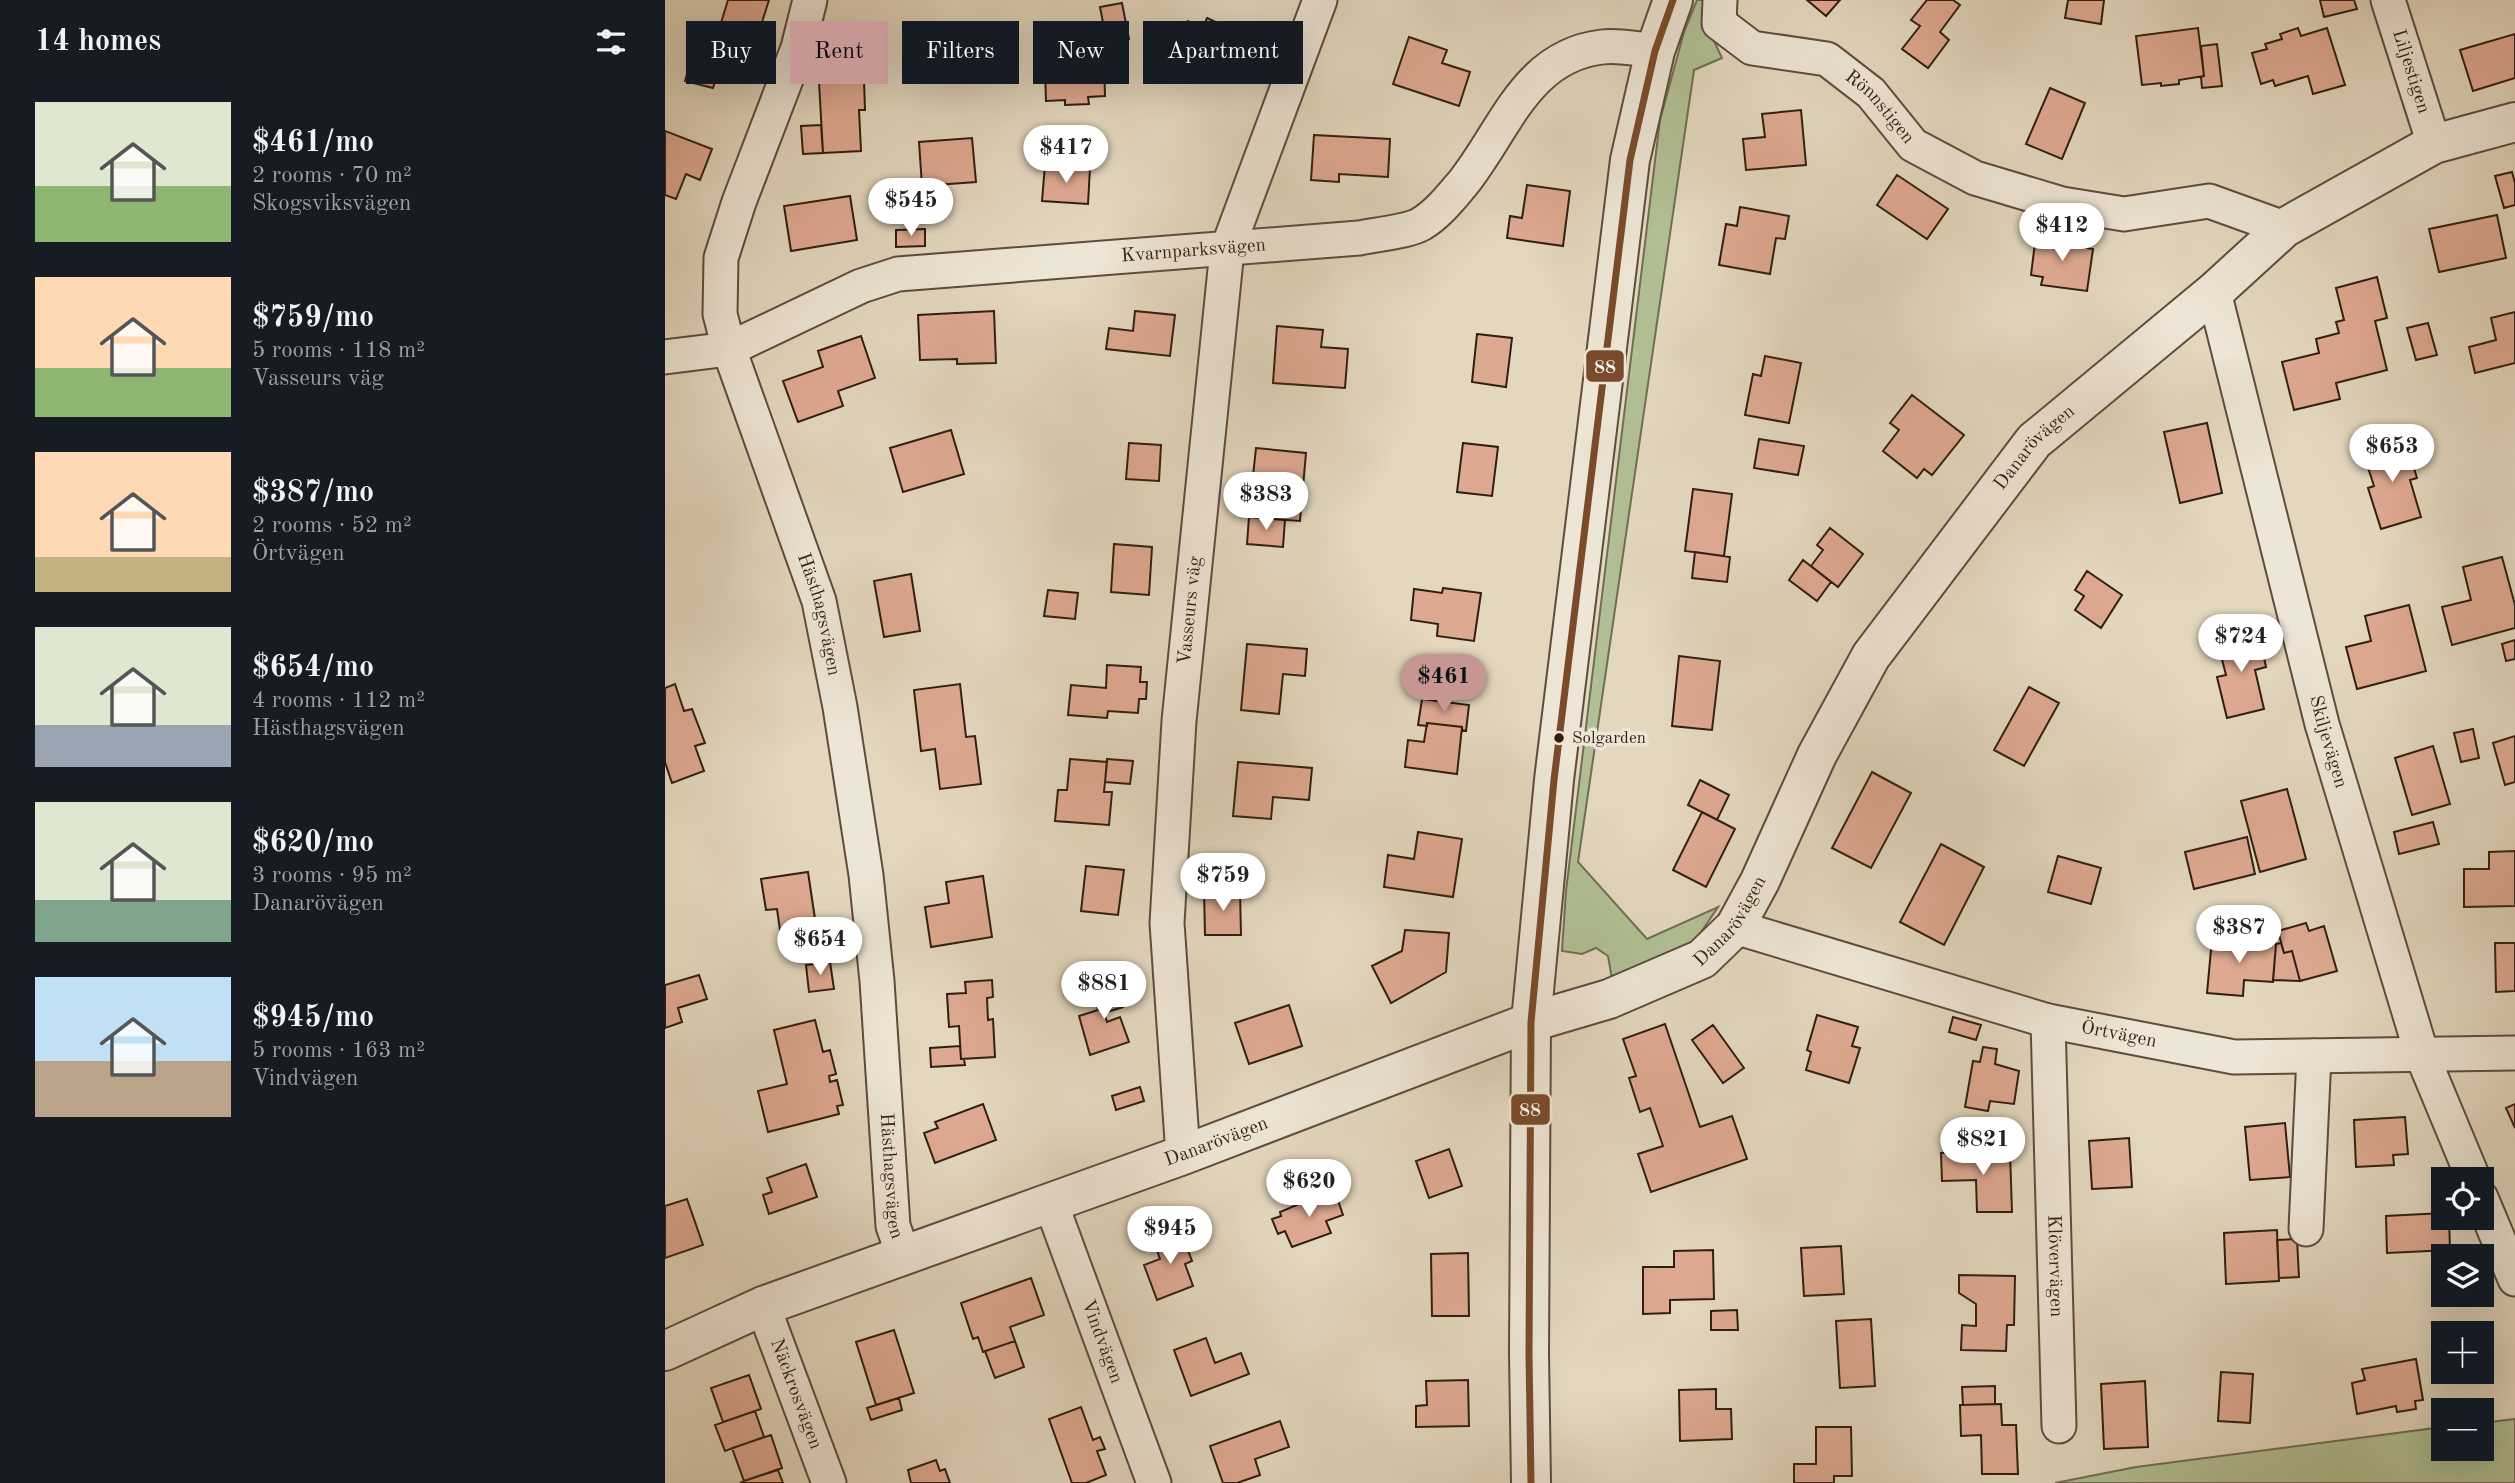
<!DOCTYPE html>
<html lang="en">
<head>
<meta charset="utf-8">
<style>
	body { margin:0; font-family:"Old Standard TT",serif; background:#242831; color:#f1f3f6; height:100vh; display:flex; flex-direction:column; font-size:26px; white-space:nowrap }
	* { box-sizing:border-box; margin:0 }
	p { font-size:23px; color:#9ea1a6 }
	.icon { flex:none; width:38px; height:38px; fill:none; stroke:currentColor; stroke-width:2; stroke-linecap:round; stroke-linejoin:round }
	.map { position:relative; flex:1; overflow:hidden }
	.side { display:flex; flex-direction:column; background:#171b24; width:665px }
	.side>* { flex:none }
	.hud { position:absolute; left:21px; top:21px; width:665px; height:63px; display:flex; gap:14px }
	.buttons { position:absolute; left:1766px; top:1167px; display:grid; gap:14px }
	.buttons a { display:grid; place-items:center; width:63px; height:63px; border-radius:0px; background:#171b24; box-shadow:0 7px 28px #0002; font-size:35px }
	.price { position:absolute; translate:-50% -60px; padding:0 16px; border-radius:24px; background:#fff; color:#222; font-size:23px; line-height:46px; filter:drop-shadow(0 2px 4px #0008) }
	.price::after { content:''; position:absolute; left:50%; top:42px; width:21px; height:16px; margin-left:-10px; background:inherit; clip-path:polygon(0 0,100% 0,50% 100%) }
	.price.active { background:#c59692; color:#111 }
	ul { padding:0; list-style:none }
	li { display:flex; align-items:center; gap:21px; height:175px; padding:0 35px }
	li span { display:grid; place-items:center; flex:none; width:196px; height:140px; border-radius:0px; color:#555 }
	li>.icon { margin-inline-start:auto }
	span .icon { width:84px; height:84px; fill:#fffc; stroke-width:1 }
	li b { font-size:30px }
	h2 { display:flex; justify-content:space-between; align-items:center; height:84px; padding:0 35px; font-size:30px }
	.chip { padding:0 24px; border-radius:0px; background:#171b24; box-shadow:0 7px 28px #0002; font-size:24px; line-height:63px }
	.chip.active { background:#c59692; color:#111 }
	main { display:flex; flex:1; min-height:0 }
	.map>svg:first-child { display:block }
</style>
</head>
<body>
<main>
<section class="side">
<h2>14 homes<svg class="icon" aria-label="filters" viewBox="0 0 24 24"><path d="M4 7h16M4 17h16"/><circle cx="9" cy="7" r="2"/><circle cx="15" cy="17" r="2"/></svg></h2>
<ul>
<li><span style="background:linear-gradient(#dfe7d0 60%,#8fb573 0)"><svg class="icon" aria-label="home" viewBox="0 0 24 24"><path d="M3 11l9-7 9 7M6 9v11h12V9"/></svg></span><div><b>$461/mo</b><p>2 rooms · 70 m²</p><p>Skogsviksvägen</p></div></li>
<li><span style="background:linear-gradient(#ffd9b3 65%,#8fb573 0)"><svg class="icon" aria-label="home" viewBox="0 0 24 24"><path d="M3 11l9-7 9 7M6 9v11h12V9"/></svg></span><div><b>$759/mo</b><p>5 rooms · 118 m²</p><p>Vasseurs väg</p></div></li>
<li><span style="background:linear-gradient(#ffd9b3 75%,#c2b280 0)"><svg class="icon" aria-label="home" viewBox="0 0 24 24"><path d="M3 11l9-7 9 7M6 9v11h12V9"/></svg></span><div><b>$387/mo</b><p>2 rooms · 52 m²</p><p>Örtvägen</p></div></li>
<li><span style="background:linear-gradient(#dfe7d0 70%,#9aa5b1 0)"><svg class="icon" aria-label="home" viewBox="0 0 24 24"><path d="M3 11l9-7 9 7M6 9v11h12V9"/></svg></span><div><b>$654/mo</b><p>4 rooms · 112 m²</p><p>Hästhagsvägen</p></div></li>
<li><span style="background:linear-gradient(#dfe7d0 70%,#7fa58c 0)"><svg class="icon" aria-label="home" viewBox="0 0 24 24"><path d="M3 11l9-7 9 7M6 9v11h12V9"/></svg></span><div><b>$620/mo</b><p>3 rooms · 95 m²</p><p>Danarövägen</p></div></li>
<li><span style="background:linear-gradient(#bfe0f5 60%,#b9a48a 0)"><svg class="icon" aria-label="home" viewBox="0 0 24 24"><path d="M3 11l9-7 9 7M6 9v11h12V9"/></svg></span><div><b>$945/mo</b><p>5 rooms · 163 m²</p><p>Vindvägen</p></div></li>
</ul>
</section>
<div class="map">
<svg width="1850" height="1483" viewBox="0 0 1850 1483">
	<rect width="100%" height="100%" fill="#e3d7be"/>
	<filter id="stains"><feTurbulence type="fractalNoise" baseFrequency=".00286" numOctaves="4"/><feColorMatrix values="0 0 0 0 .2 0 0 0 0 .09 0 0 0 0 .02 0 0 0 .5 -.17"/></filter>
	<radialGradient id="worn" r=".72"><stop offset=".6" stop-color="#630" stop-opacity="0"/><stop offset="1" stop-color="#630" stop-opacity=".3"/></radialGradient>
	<path fill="#b1bf94" stroke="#716e53" stroke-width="2" d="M1032 0H1042L1044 30 1057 58 1029 70 913 862 982 939 1053 907 1030 941 947 979 943 956 931 948 917 954 897 951 901 891 995 120 1019 32Z
		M1850 1419V1483H1390L1471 1467 1778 1427V1449H1816L1817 1423Z"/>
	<path fill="#dea991" stroke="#311e12" stroke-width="2" d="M63 0H104L82 70 45 59Z
		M1142 0H1175L1161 16Z
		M1262 0H1288L1295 5 1275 32 1284 40 1263 68 1237 49 1255 26 1246 20Z
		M1403 0H1439L1436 24 1400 18Z
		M1655 0H1689L1692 9 1659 17Z
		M457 3 464 39 442 43 435 7Z
		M542 18 572 32 569 38 582 44 569 72 557 66 553 75 523 61 529 49 513 42 523 21 538 28Z
		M1533 28 1539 76 1514 80V84L1496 86V83L1477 85 1471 36Z
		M1633 28 1636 36 1662 28 1680 85 1648 94 1643 76 1610 86 1608 80 1596 84 1587 53 1602 49 1600 44 1617 39 1615 34Z
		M292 31 293 47H301L303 77 269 79 267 47H273L271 32Z
		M1850 34V78L1808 91 1795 50Z
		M744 37 782 50 777 63 805 72 794 106 728 84Z
		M442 44V62H439L440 96 423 97 424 104 400 105V100L381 101 380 71H388L387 60 416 59 415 46Z
		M1552 44 1557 86 1537 88 1536 77 1539 76 1536 46Z
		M28 53 46 56 45 59 56 62 48 88 20 81Z
		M199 80 200 110H194L196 151 158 153 154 82Z
		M1385 88 1420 103 1397 159 1361 144Z
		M1136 110 1141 165 1081 170 1078 139 1100 137 1097 114Z
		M156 125 158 153 138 154 136 126Z
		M0 131 47 149 35 180 21 174 11 199 0 195Z
		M649 135 725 139 723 177 674 174V182L646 180Z
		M307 138 311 182 257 186 254 142Z
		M380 165 425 168 423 204 377 201Z
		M1847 172 1850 183V205L1839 208 1830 176Z
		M1232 175 1283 209 1262 239 1212 205Z
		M862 185 905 191 898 246 842 238 845 216 857 218Z
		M185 196 192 240 126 251 119 206Z
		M1075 207 1124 216 1120 239 1111 238 1105 274 1054 265 1061 224 1072 226Z
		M1832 215 1841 258 1774 272 1764 229Z
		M260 229V246L231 247V230Z
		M1383 233 1412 237 1410 246 1428 249 1422 291 1376 285 1378 277 1366 275 1370 243 1381 245Z
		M1712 277 1722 318 1710 321 1722 370 1671 383 1675 399 1629 410 1617 362 1654 353 1651 339 1674 333 1671 322 1679 320 1671 288Z
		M329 311 331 363 292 364V359L255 360 253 315Z
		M470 311 510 315 505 356 441 349 444 328 468 331Z
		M1850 312V363L1810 373 1804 347 1831 340 1826 318Z
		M1763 323 1772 355 1751 360 1742 328Z
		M612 326 658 330 656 347 683 349 680 388 608 383Z
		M812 334 847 338 841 387 807 382Z
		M196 336 210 378 173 391 178 406 133 422 118 381 158 367 153 351Z
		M1100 356 1136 363 1124 423 1080 415 1088 374 1096 376Z
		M1247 395 1299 435 1267 475 1259 469 1252 478 1218 451 1234 430 1225 423Z
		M1542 423 1557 493 1515 503 1499 432Z
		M286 430 299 474 238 492 225 448Z
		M1094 439 1139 446 1133 475 1089 468Z
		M1740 439 1752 478 1745 480 1756 517 1716 529 1703 488 1709 486 1698 452Z
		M464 443 496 445 494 481 461 479Z
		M798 443 833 447 827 496 792 492Z
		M591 448 641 453 635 521 595 518 599 477 588 476Z
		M1028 489 1067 494 1059 556 1020 551Z
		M584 517 620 520 618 547 582 544Z
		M1165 528 1198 554 1173 587 1146 566 1158 550 1152 545Z
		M449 544 487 547 484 595 446 592Z
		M1030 552 1065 557 1062 582 1027 578Z
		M1837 557 1850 605V628L1787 645 1777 607 1806 600 1798 567Z
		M1138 560 1166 582 1152 601 1124 580Z
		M1422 571 1457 595 1436 628 1410 610 1419 596 1410 590Z
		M246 574 255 631 219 637 209 581Z
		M778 588 816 593 809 641 772 636 773 624 746 620 749 589 777 593Z
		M383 590 413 593 410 619 379 616Z
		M1744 605 1761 671 1692 689 1681 647 1706 641 1700 616Z
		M1593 631 1601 667 1590 670 1599 709 1562 718 1552 677 1561 675 1552 640Z
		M1850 640V659L1841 661 1837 644Z
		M582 644 642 649 640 676 618 674 614 714 576 710Z
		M1014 656 1055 661 1047 730 1007 726Z
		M442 665 476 667 475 682H482L481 699H474L473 713 443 711 442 718 403 715 406 685 441 688Z
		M10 684 19 711 27 709 40 743 30 746 39 771 7 783 0 762V688Z
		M295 684 301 737 310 736 316 784 275 789 270 749 256 751 249 690Z
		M1364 687 1394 703 1359 766 1329 750Z
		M757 699 804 705 801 731 797 730V727L762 723V726L753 725Z
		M762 723 797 727 792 774 740 767 743 740 759 742Z
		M1808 729 1814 758 1796 762 1789 733Z
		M1850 736V782L1840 785 1828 743Z
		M1768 746 1785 804 1747 815 1730 758Z
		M405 759 442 762 439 792H447L444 825 390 821 393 790H402Z
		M442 759 468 761 465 784 440 782Z
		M573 762 647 768 644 800 608 797 606 819 568 816Z
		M1207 772 1246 793 1206 868 1167 848Z
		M1035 780 1064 795 1052 820 1023 805Z
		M1622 789 1641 859 1595 872 1576 801Z
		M1037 812 1070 829 1041 887 1008 870Z
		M1768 822 1774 844 1734 854 1729 832Z
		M753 832 797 839 788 897 719 887 723 855 749 859Z
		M1582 837 1590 874 1529 889 1520 852Z
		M1276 844 1319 867 1279 945 1235 922Z
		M1850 851V906L1799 907V869H1824V852Z
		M1393 856 1436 868 1426 904 1383 892Z
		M421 866 459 870 453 915 416 911Z
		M143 872 153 939 117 944 112 909 101 910 96 879Z
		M318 876 327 937 266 947 260 907 284 903 281 882Z
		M539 891H575L576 935H540Z
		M1641 923 1644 931 1659 926 1672 971 1635 981 1627 951 1619 953 1613 931Z
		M740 930 784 933 781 972 726 1003 707 966 737 951Z
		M1547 939 1611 944 1608 982 1579 980 1578 996 1542 993Z
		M1616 943 1619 953 1627 951 1635 981 1608 980 1611 944Z
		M1830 943H1850V991L1831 992Z
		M165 962 169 989 144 992 141 965Z
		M34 975 42 999 13 1008 17 1022 0 1028V985Z
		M327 980 328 997 322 998 323 1020 328 1019 330 1057 296 1059 294 1026 284 1027 282 994 301 993 300 982Z
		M449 982 458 1007 439 1013 442 1022 455 1017 464 1042 425 1055 414 1016 433 1010 426 990Z
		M624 1005 637 1046 584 1064 570 1023Z
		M1152 1015 1193 1027 1187 1046 1195 1048 1184 1083 1141 1070 1146 1052 1142 1050Z
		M1288 1017 1316 1025 1311 1040 1284 1032Z
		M150 1020 158 1052 165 1050 171 1074 164 1076 165 1082 172 1080 178 1105 172 1106 174 1114 103 1132 93 1091 122 1084 109 1030Z
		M1000 1024 1035 1127 1067 1116 1082 1159 986 1192 973 1154 998 1146 985 1108 975 1112 964 1078 971 1076 958 1039Z
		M1048 1025 1079 1068 1058 1083 1027 1040Z
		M295 1046 296 1059H299L300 1065 266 1067 265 1048Z
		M1318 1047 1332 1049 1330 1064 1354 1071 1349 1104 1325 1101 1323 1111 1300 1107 1308 1061 1315 1062Z
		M475 1087 479 1101 451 1110 447 1096Z
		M318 1104 331 1140 270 1163 259 1133 273 1128 270 1122Z
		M1850 1104V1128L1841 1108Z
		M1740 1117 1743 1154 1728 1155 1729 1165 1691 1167 1689 1120Z
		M1620 1123 1625 1177 1585 1180 1580 1127Z
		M1464 1138 1467 1187 1427 1189 1424 1141Z
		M784 1149 797 1186 764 1198 751 1161Z
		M1345 1152 1347 1212H1312L1311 1180 1277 1181 1276 1153Z
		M141 1164 152 1197 104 1214 98 1195 107 1192 102 1178Z
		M669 1189 678 1215 661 1221 666 1233 627 1247 620 1231 613 1234 607 1219 616 1216 615 1212Z
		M22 1199 38 1245 0 1258V1206Z
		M1778 1213V1218H1784L1785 1250 1722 1253 1721 1216Z
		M515 1229 527 1261 520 1264 528 1286 492 1300 479 1265 495 1259 488 1239Z
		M1612 1230 1614 1281 1561 1284 1559 1233Z
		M1632 1239 1634 1277 1614 1278 1612 1240Z
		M1176 1246 1179 1294 1139 1296 1136 1248Z
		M1048 1250 1049 1299 1005 1300V1313L978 1314V1267H1009V1251Z
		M803 1253 804 1316H767L766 1254Z
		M1294 1275 1350 1276 1349 1325H1342L1341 1351 1296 1350 1297 1325 1311 1326V1304L1294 1293Z
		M366 1278 379 1315 345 1327 350 1341 318 1352 313 1337 308 1339 296 1303Z
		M1072 1310 1073 1330H1046V1311Z
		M1206 1319 1210 1386 1175 1388 1171 1321Z
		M229 1330 249 1393 211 1405 191 1342Z
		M541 1338 550 1363 576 1353 584 1374 526 1396 509 1350Z
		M350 1341 359 1367 330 1378 320 1351Z
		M1751 1359 1758 1400 1750 1401 1751 1409 1732 1412 1731 1406 1692 1414 1687 1383 1700 1380 1697 1369Z
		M1556 1372 1588 1374 1585 1423 1553 1421Z
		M84 1375 96 1409 58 1422 46 1388Z
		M803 1380 804 1426 751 1427V1406L762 1405 761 1381Z
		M1480 1381 1483 1447 1439 1449 1436 1384Z
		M1330 1386V1404L1298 1405 1297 1387Z
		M1051 1389V1409H1066L1067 1439 1015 1441 1014 1390Z
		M234 1398 237 1410 206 1420 202 1408Z
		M1336 1404 1337 1425H1351L1353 1474H1317L1316 1435 1296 1436 1295 1405Z
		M416 1407 428 1440 435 1437 440 1449 432 1451 441 1475 421 1483H407L384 1419Z
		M90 1411 99 1437 60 1451 50 1425Z
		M615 1421 624 1447 590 1459 595 1475 572 1483H558L545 1446Z
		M1151 1427H1186L1187 1476H1169V1483H1129V1464H1151Z
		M106 1435 117 1468 79 1481 67 1448Z
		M271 1460 275 1471 280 1469 285 1483H246L243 1470Z
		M113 1470 118 1483H75L79 1481Z"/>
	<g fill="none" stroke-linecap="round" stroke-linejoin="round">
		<defs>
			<g id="minor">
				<path id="s1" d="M145 0 133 48 74 202 56 258 55 314 64 349 154 601 175 707 201 875 212 981 228 1226 238 1254"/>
				<path id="s2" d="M1055 0 1054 23 1087 48 1162 59 1206 93 1248 145 1310 178 1397 204 1459 214 1544 201 1619 228"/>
				<path id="s3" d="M1723 0 1769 144"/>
				<path id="s4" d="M1549 292 1657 724 1757 1055 1809 1180"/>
				<path id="s5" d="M0 357 64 349 196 286 233 274 694 238C709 235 745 231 756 224 773 214 786 197 798 183 840 131 860 56 937 47 954 45 973 49 990 51"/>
				<path id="s6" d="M1070 927 1383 1021 1569 1057 1850 1053"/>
				<path id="s7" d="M1383 1021 1394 1426"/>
				<path id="s8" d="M518 1155 502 923 514 721 562 250 655 0"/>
				<path d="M1816 1198 1850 1279"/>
				<path id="s9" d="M385 1201 489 1483"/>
				<path d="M1641 1229 1649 1056"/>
				<path id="s10" d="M98 1306 164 1483"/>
			</g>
			<g id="tertiary">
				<path id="s11" d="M0 1351 98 1306 518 1155 866 1022 944 999 1037 959 1070 927 1095 881 1152 755 1206 656 1369 441 1549 292 1619 228 1769 144 1850 122"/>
				<path d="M866 1483 864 1354 866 1022 889 780 965 160 990 51 1008 0"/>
			</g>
		</defs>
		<use href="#minor" stroke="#5e4c3d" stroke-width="37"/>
		<use href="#tertiary" stroke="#5e4c3d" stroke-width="42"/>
		<use href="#minor" stroke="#ede5d5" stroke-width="33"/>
		<use href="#tertiary" stroke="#ede5d5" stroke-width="38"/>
		<defs>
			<path id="bus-1" d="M866 1483 864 1354 866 1022 889 780 965 160 990 51 1008 0"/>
		</defs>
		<use href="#bus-1" stroke="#ede5d5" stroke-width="12"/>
		<use href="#bus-1" stroke="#7a4b2a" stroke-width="7"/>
	</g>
	<circle fill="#311e12" stroke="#ede5d5" stroke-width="2.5" cx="894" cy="738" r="6"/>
	<g text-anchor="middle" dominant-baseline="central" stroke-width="7" stroke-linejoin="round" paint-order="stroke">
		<g font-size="17" fill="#311e12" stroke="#ede5d5" text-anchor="start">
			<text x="907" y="738">Solgarden</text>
		</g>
		<g font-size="19" fill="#311e12" stroke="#ede5d5">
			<text stroke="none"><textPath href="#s3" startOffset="75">Liljestigen</textPath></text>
			<text stroke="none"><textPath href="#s2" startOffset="212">Rönnstigen</textPath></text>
			<text stroke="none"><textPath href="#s5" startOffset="546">Kvarnparksvägen</textPath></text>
			<text stroke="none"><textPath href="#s11" startOffset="1724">Danarövägen</textPath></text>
			<text stroke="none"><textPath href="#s8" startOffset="546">Vasseurs väg</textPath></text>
			<text stroke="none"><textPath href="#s1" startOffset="646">Hästhagsvägen</textPath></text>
			<text stroke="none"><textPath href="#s4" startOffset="464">Skiljevägen</textPath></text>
			<text stroke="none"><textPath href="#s11" startOffset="1157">Danarövägen</textPath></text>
			<text stroke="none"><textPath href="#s6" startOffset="399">Örtvägen</textPath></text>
			<text stroke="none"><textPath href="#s11" startOffset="590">Danarövägen</textPath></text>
			<text stroke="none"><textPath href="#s1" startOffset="1213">Hästhagsvägen</textPath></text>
			<text stroke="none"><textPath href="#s7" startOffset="245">Klövervägen</textPath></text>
			<text stroke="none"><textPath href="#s9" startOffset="150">Vindvägen</textPath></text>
			<text stroke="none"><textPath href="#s10" startOffset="94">Näckrosvägen</textPath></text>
		</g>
	</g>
	<g stroke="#ede5d5" stroke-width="2.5">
		<rect x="920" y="349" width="40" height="34" rx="7" fill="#7a4b2a"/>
		<rect x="845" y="1093" width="41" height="33" rx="7" fill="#7a4b2a"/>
	</g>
	<g font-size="19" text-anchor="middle" font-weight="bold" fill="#fff">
		<text x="940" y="373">88</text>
		<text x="865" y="1116">88</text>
	</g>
	<rect width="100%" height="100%" filter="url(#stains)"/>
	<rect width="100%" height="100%" fill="url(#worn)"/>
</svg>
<div class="buttons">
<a><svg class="icon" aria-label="locate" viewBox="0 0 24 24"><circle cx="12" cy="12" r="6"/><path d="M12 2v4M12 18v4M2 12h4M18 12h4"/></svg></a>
<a><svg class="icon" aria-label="layers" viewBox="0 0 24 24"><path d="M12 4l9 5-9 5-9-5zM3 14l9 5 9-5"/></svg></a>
<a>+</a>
<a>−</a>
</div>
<b class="price" style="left:401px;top:185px">$417</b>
<b class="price" style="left:246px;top:238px">$545</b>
<b class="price" style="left:1397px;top:263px">$412</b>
<b class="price" style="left:1727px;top:484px">$653</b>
<b class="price" style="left:601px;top:532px">$383</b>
<b class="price" style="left:1576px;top:674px">$724</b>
<b class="price active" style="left:779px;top:714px">$461</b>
<b class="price" style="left:558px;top:913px">$759</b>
<b class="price" style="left:1574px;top:965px">$387</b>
<b class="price" style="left:155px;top:977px">$654</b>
<b class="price" style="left:439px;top:1021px">$881</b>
<b class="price" style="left:1318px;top:1177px">$821</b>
<b class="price" style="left:644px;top:1219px">$620</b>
<b class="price" style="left:505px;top:1266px">$945</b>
<div class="hud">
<a class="chip">Buy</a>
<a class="chip active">Rent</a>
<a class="chip">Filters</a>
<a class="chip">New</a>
<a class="chip">Apartment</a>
</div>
</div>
</main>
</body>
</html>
